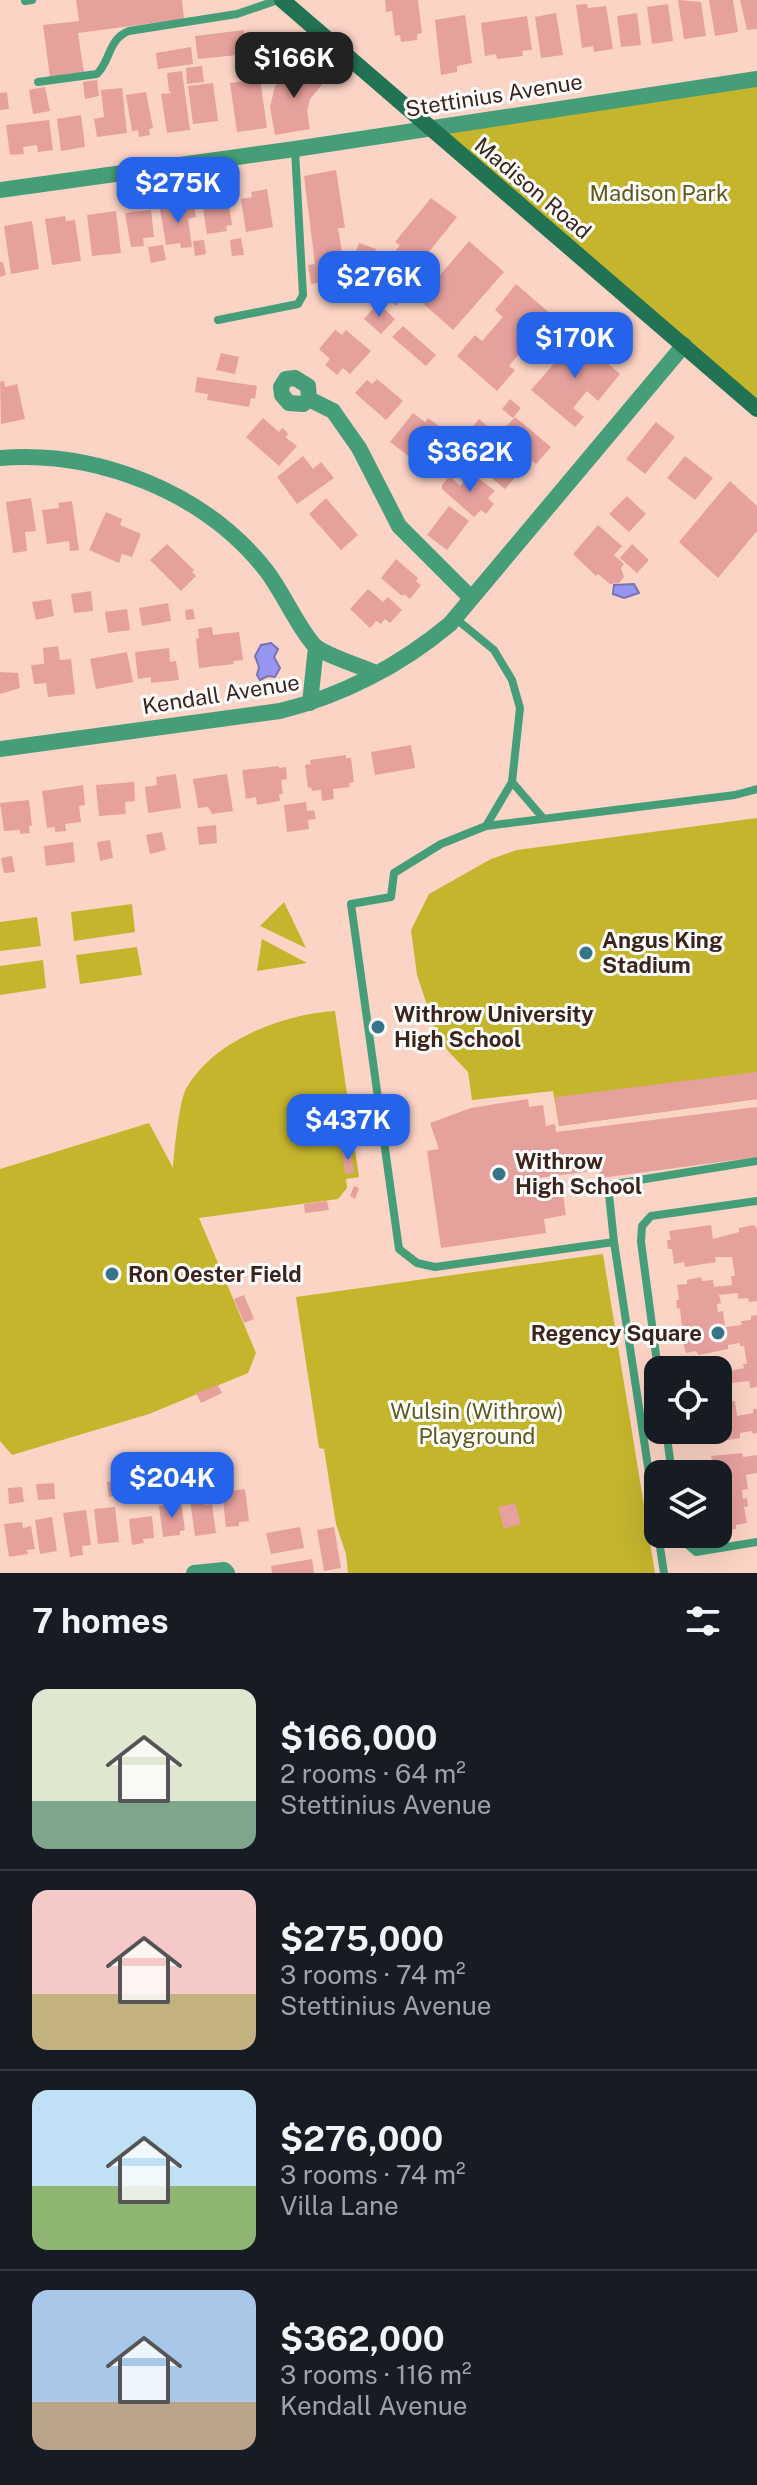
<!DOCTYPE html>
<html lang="en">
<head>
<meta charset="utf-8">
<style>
	body { margin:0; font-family:"Public Sans",sans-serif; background:#242831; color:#f1f3f6; height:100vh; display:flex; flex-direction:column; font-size:30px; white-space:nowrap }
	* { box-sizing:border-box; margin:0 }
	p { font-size:26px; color:#9ea1a6 }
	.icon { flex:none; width:44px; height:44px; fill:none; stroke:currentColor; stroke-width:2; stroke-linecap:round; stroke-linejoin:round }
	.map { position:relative; height:1573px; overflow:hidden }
	.drawer { display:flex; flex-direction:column; background:#171b24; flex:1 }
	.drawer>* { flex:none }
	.fabs { position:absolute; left:644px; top:1356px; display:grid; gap:16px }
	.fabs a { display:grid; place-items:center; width:88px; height:88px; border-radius:16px; background:#171b24; box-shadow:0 8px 32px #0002; font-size:40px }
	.price { position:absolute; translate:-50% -68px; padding:0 18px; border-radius:16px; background:#2563eb; color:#fff; font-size:26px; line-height:52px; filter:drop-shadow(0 2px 4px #0008) }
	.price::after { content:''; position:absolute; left:50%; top:48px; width:24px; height:18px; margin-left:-12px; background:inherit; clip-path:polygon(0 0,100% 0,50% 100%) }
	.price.selected { background:#222; color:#fff }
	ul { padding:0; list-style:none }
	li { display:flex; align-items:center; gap:24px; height:200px; padding:0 32px }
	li+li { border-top:2px solid #363941 }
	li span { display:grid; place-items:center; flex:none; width:224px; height:160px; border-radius:16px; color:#555 }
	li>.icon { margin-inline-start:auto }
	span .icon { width:96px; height:96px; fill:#fffc; stroke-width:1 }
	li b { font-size:34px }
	h2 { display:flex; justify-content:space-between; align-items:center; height:96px; padding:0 32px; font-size:34px }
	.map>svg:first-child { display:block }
</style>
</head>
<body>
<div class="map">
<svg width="757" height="1573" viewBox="0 0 757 1573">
	<rect width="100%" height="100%" fill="#fcd4c5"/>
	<path fill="#c4b52d" d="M757 79V409L429 128Z
		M757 818V1099L559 1126 553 1091 472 1100 468 1072 448 1051 437 1035 417 975 411 930 429 894 491 859 517 850Z
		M284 902 306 948 260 926Z
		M132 904 135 932 74 941 71 912Z
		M37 917 41 946 0 951V922Z
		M262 939 307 963 257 971Z
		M137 947 142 975 80 984 76 955Z
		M43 960 46 988 0 995V966Z
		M335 1011 359 1177 346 1179 347 1188 338 1199 199 1218 256 1353 248 1373 149 1414 12 1455 0 1441V1169L149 1123 173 1168C174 1152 179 1102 186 1089 213 1040 284 1014 335 1011Z
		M603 1254 655 1573H348L346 1554 336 1524 324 1449 319 1448 296 1297Z"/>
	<path fill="#9595f2" stroke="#7a73b1" stroke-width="2" d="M634 584 639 593 624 598 613 594 614 585Z
		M271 643 278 649 274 657 280 668 275 677 268 676 260 680 257 675 259 667 255 656 261 645Z"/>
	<path fill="#e6a19d" d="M76 0H182L184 19 78 33 84 73 50 78 43 25 79 21Z
		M385 0H418L422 33 417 34V40L401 42 400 35 395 36 392 11 386 12Z
		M678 0 701 2 706 36 684 39Z
		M709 0H733L738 32 715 36Z
		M740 0H757V29L747 30Z
		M587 4 588 8 606 6 613 49 594 52 593 46 582 48 576 5Z
		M668 4 673 41 652 44 647 7Z
		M556 13 563 55 541 58 535 17Z
		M637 13 641 45 621 47 617 16Z
		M465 15 472 63 457 66V72L441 75 435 20Z
		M527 16 532 50 522 51 523 56 497 59 496 54 485 56 481 23Z
		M244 30 245 38 251 37V44L246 45 247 54 198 59 195 36Z
		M191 47 193 64 158 69 156 53Z
		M298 60 324 82 310 99 307 111 310 129 275 135 270 107 275 86Z
		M202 66 204 82 187 84 186 68Z
		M182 71 190 130 167 133 161 94 172 93 169 91 167 73Z
		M260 79 267 128 237 132 230 83Z
		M97 80 99 96 85 99 83 82Z
		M213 83 218 121 193 124 188 86Z
		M45 87 50 111 33 114 29 90Z
		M122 88 127 133 97 137 94 119 104 117 101 90Z
		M7 92 9 109 0 110V93Z
		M146 92 153 128 149 129 150 135 139 137 138 130 132 131 126 95Z
		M81 115 85 147 61 151 57 119Z
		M49 120 53 150 38 152 37 145 23 147 24 154 10 155 6 125Z
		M336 170 345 228H338L342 253 356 251 359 243 376 249 373 257 384 265 400 245 395 242 431 198 457 217 400 288 407 293 396 306 367 283 349 278 311 284 308 265 315 264 304 176Z
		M267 189 273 227 246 232 241 199 252 197 251 192Z
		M228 198 232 225 226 226 227 231 207 234 202 202Z
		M194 204 196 217 188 219 192 247 181 248 180 243 166 245 160 209Z
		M151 210 154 237 143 238 144 246 131 247 125 213Z
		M116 211 121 253 92 256 87 215Z
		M65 216 66 221 75 220 81 261 52 265 45 219Z
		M32 221 39 269 11 274 4 226Z
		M241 238 244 255 232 256 230 240Z
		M204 240 206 254 195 256 193 241Z
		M469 241 504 272 453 330 419 300Z
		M163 245 166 260 151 263 148 247Z
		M0 262H3L6 275 0 277Z
		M516 284 560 322 538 348 530 341 509 366 515 370 497 391 457 356 475 335 482 341 503 317 495 310Z
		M378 303 395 319 381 334 364 319Z
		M403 326 436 355 426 366 392 337Z
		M335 330 342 335 346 330 371 351 350 374 343 368 337 375 325 365 330 359 319 349Z
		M577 337 620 374 598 401 587 391 573 408 584 417 575 427 531 390Z
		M221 353 239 357 235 374 216 370Z
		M197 377 257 386 255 399 251 398 249 407 207 400 208 394 195 392Z
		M377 379 403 401 386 420 355 393 367 380 372 384Z
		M4 381 5 387 17 384 25 419 1 424 0 382Z
		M510 399 521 408 513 418 502 409Z
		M413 413 425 422 428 418 439 426 435 432 437 433 415 461 390 442Z
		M515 417 551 447 536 464 500 433Z
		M263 418 279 432 282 428 285 430 288 434 285 437 297 446 279 466 246 437Z
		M479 419 493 431 480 445 467 433Z
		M656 422 675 437 645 474 626 459Z
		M440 439 455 451 443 464 429 452Z
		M501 449 523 468 505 489 483 471Z
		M303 456 313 469 321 462 334 478 297 504 277 477Z
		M685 456 713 478 695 500 667 478Z
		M472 473 495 491 488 498 494 504 486 514 481 510 474 517 442 489V485L448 478H452L460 486Z
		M730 481 757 506V531L718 578 679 542Z
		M627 496 646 514 629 532 609 514Z
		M31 498 36 531 25 532 27 551 13 553 6 502Z
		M326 498 358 535 341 550 309 514Z
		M72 501 79 550 70 551 69 541 47 544 42 510 59 508 58 503Z
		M449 506 469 521 447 550 427 535Z
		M106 512 122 519 120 525 141 534 132 557 122 554 119 563 89 550Z
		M598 525 622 546 614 555 624 564 621 568 624 577 619 583 610 584 598 574 596 576 573 554Z
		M167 544 194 570 192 572 196 576 181 591 150 560Z
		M632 544 649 560 637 573 620 558Z
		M396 559 418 578 416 581 421 585 410 599 404 594 402 596 381 578Z
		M368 589 383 602 388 597 402 610 390 623 385 619 381 624 376 621 370 628 350 609Z
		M91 591 93 611 74 613 71 594Z
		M51 599 54 616 36 620 32 602Z
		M168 603 171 621 142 626 139 608Z
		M127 609 130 630 108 633 105 612Z
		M193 609 195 619 186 620 185 610Z
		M212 627 213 635 239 632 243 660 233 661 234 664 199 668 196 639 199 638 198 629Z
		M58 646 60 660 71 659 75 694 48 697 46 683 34 684 31 665 44 664 43 648Z
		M169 648 170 662 176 661 179 680 151 683V677L138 679 135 652Z
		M127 652 133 682 96 689 90 659Z
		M0 672 18 673 20 688 0 694Z
		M411 745 415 768 375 775 371 752Z
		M346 755V758H351L354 782 349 783 350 787 333 789 334 799 322 801 321 790 312 791 311 787 308 788 305 765 311 764 310 760Z
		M279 766V768L286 767 287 779 281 780 283 794H279L280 801 257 805 256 797 246 799 242 770Z
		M176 774 181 808 148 813 145 787 157 785 156 777Z
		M227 774 233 811 212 814 208 807 198 808 193 779Z
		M134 782 135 801 125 802 126 814 99 816 96 785Z
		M83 785 85 805 79 806 81 822 65 824 66 831 55 832V827L47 828 42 791Z
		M29 800 32 826H29L30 833 20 834V830L4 831 0 803Z
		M306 802 307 811 314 810 316 819 308 820 309 829 287 832 284 805Z
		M216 825 217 843 199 845 197 827Z
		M162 832 166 850 150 854 146 835Z
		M110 840 113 858 100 861 97 842Z
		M73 842 75 862 46 866 44 846Z
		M12 856 15 872 4 873 1 858Z
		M757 1072V1099L559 1126 555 1097Z
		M528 1099 529 1107 543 1105 546 1126 555 1124 556 1132 757 1107V1157L601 1178 599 1170 538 1178 541 1196 563 1194 566 1215 544 1219 546 1233 441 1248 427 1151 439 1149 430 1123 471 1108Z
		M351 1149 354 1173 345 1174 342 1150Z
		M354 1186 359 1188 355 1199 350 1196Z
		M327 1201 329 1210 305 1213 304 1204Z
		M711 1225 713 1239 739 1232V1228L754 1225 757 1229V1301L749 1302 748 1298 738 1299V1293L719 1295 721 1303 717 1304 718 1312 723 1311 725 1327 742 1325 741 1321 751 1320V1316L757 1315V1387L750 1388 749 1381 731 1383 732 1392 728 1393 730 1401H735L737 1416 753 1413V1409H757V1433L753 1434 752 1431 740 1433V1438L709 1443V1439L698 1440 697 1430H718V1369L725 1368 726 1372 744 1368 743 1364H747L744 1346H740V1343L728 1345V1349L699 1355 696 1351 686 1353 679 1328H682L680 1308 677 1309 676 1300H679L677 1285 687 1284V1280L701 1277 702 1281 713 1280 714 1287 732 1285 731 1276H735L732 1257H715L716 1262 685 1267 684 1262 674 1264 672 1249H668L667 1240H671L669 1231Z
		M244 1295 254 1319 244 1323 234 1299Z
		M218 1385 222 1393 201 1403 196 1393Z
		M742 1453 743 1457 757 1455V1473L746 1475 748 1489 742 1490 743 1499 747 1498 748 1506 744 1507 747 1523 736 1525V1529L722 1531 721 1526H718V1474H703L702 1462 712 1460 711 1456Z
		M213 1464 215 1484 204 1485 202 1466Z
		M180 1467 182 1484 172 1485 171 1468Z
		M139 1474H148L149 1492 140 1493Z
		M116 1481 118 1495 109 1497 107 1482Z
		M54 1483 55 1499 38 1500 36 1484Z
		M22 1487 24 1502 9 1504 8 1488Z
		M245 1489 249 1521 239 1522V1526L226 1527 222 1492Z
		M203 1490 205 1505 212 1504 216 1533 195 1536 189 1492Z
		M181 1503 185 1530 180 1531V1535L163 1537 159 1506Z
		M515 1503 521 1524 504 1529 498 1507Z
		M115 1507 119 1542 98 1544 94 1509Z
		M86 1510 91 1545 82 1546 83 1555 70 1557 63 1513Z
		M152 1516 154 1538 143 1539 144 1543 132 1545 129 1519Z
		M52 1517 57 1551 40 1554 35 1520Z
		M22 1522 23 1528 31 1526 35 1549 27 1550 28 1554 9 1557 4 1524Z
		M300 1527 304 1548 271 1554 266 1533Z
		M334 1527 341 1568 324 1571 317 1530Z
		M312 1559 314 1573H272L271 1566Z"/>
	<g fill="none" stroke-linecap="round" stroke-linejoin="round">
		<path stroke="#469e78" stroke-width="8" d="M25 1 32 0
			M38 82 97 74C111 60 108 39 129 31L237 14 278 0
			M218 320 298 304 303 295 295 150
			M455 618 494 650 512 680 520 708 512 782 486 826 441 844 394 873 391 897 351 904 399 1249 417 1263 435 1267 614 1242
			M512 782 543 818
			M486 826 735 795 757 789
			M658 1370 641 1242 642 1226 651 1216 757 1201
			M666 1430 672 1474
			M658 1533 614 1242 608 1185 757 1161
			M658 1534 664 1573
			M680 1534 682 1540 696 1552 757 1542"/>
		<path stroke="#469e78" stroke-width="16" d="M0 190 295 149 757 79
			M309 399 303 404 289 403 282 395 281 387 286 379 295 378 308 386 309 399 333 411 359 448 399 526 471 598
			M0 458C97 450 204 492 265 569 282 590 298 628 315 646 326 656 361 666 376 673
			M310 703 316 647
			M0 749 280 711C342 696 401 665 450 624L684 345
			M194 1573 224 1570 227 1573"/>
		<path stroke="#227353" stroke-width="16" d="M282 0 757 409"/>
	</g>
	<g fill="#357489" stroke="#fff" stroke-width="3">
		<circle cx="586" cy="953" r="8"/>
		<circle cx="378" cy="1027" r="8"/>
		<circle cx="499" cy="1174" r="8"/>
		<circle cx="112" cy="1274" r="8"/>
		<circle cx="718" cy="1333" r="8"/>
	</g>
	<g text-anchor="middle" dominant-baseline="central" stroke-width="6" stroke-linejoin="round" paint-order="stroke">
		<g font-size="22" fill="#3c241a" stroke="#fff">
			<text transform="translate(494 95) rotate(-9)">Stettinius Avenue</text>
			<text transform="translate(533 188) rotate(40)">Madison Road</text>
			<text transform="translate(221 694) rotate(-9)">Kendall Avenue</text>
		</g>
		<g font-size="22" fill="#5f581c" stroke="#fff">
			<text x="659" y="193">Madison Park</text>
			<text x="477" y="1411">Wulsin (Withrow)<tspan x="477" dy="25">Playground</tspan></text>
		</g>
		<g font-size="22" font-weight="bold" fill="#3c241a" stroke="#fff" text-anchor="start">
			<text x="602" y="940">Angus King<tspan x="602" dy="25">Stadium</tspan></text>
			<text x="394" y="1014">Withrow University<tspan x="394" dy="25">High School</tspan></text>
			<text x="515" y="1161">Withrow<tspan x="515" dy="25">High School</tspan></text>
			<text x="128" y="1274">Ron Oester Field</text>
			<text x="702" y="1333" text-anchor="end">Regency Square</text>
		</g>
	</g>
</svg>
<div class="fabs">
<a><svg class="icon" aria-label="locate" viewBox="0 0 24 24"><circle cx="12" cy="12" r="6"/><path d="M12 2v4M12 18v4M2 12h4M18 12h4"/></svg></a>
<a><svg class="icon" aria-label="layers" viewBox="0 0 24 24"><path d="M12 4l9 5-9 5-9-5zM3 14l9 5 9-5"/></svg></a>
</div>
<b class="price selected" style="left:294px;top:100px">$166K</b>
<b class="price" style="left:178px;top:225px">$275K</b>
<b class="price" style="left:379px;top:319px">$276K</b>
<b class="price" style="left:575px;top:380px">$170K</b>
<b class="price" style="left:470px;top:494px">$362K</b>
<b class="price" style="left:348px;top:1162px">$437K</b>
<b class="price" style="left:172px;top:1520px">$204K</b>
</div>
<section class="drawer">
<h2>7 homes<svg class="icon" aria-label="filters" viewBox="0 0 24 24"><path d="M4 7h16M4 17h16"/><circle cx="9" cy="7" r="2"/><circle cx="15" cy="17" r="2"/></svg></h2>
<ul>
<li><span style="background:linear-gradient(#dfe7d0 70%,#7fa58c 0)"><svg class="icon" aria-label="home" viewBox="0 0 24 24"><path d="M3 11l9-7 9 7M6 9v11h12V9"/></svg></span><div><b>$166,000</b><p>2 rooms · 64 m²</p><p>Stettinius Avenue</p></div></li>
<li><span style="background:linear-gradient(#f6c9c9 65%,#c2b280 0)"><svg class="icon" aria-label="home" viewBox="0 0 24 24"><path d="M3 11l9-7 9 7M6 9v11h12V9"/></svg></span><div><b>$275,000</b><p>3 rooms · 74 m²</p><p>Stettinius Avenue</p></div></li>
<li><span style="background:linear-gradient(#bfe0f5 60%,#8fb573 0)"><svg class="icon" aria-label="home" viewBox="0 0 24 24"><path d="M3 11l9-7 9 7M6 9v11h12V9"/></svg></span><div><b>$276,000</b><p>3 rooms · 74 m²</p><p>Villa Lane</p></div></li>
<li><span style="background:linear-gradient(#a9c7e8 70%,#b9a48a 0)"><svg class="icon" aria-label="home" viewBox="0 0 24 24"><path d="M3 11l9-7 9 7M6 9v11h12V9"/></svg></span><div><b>$362,000</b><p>3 rooms · 116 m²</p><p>Kendall Avenue</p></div></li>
</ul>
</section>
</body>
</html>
